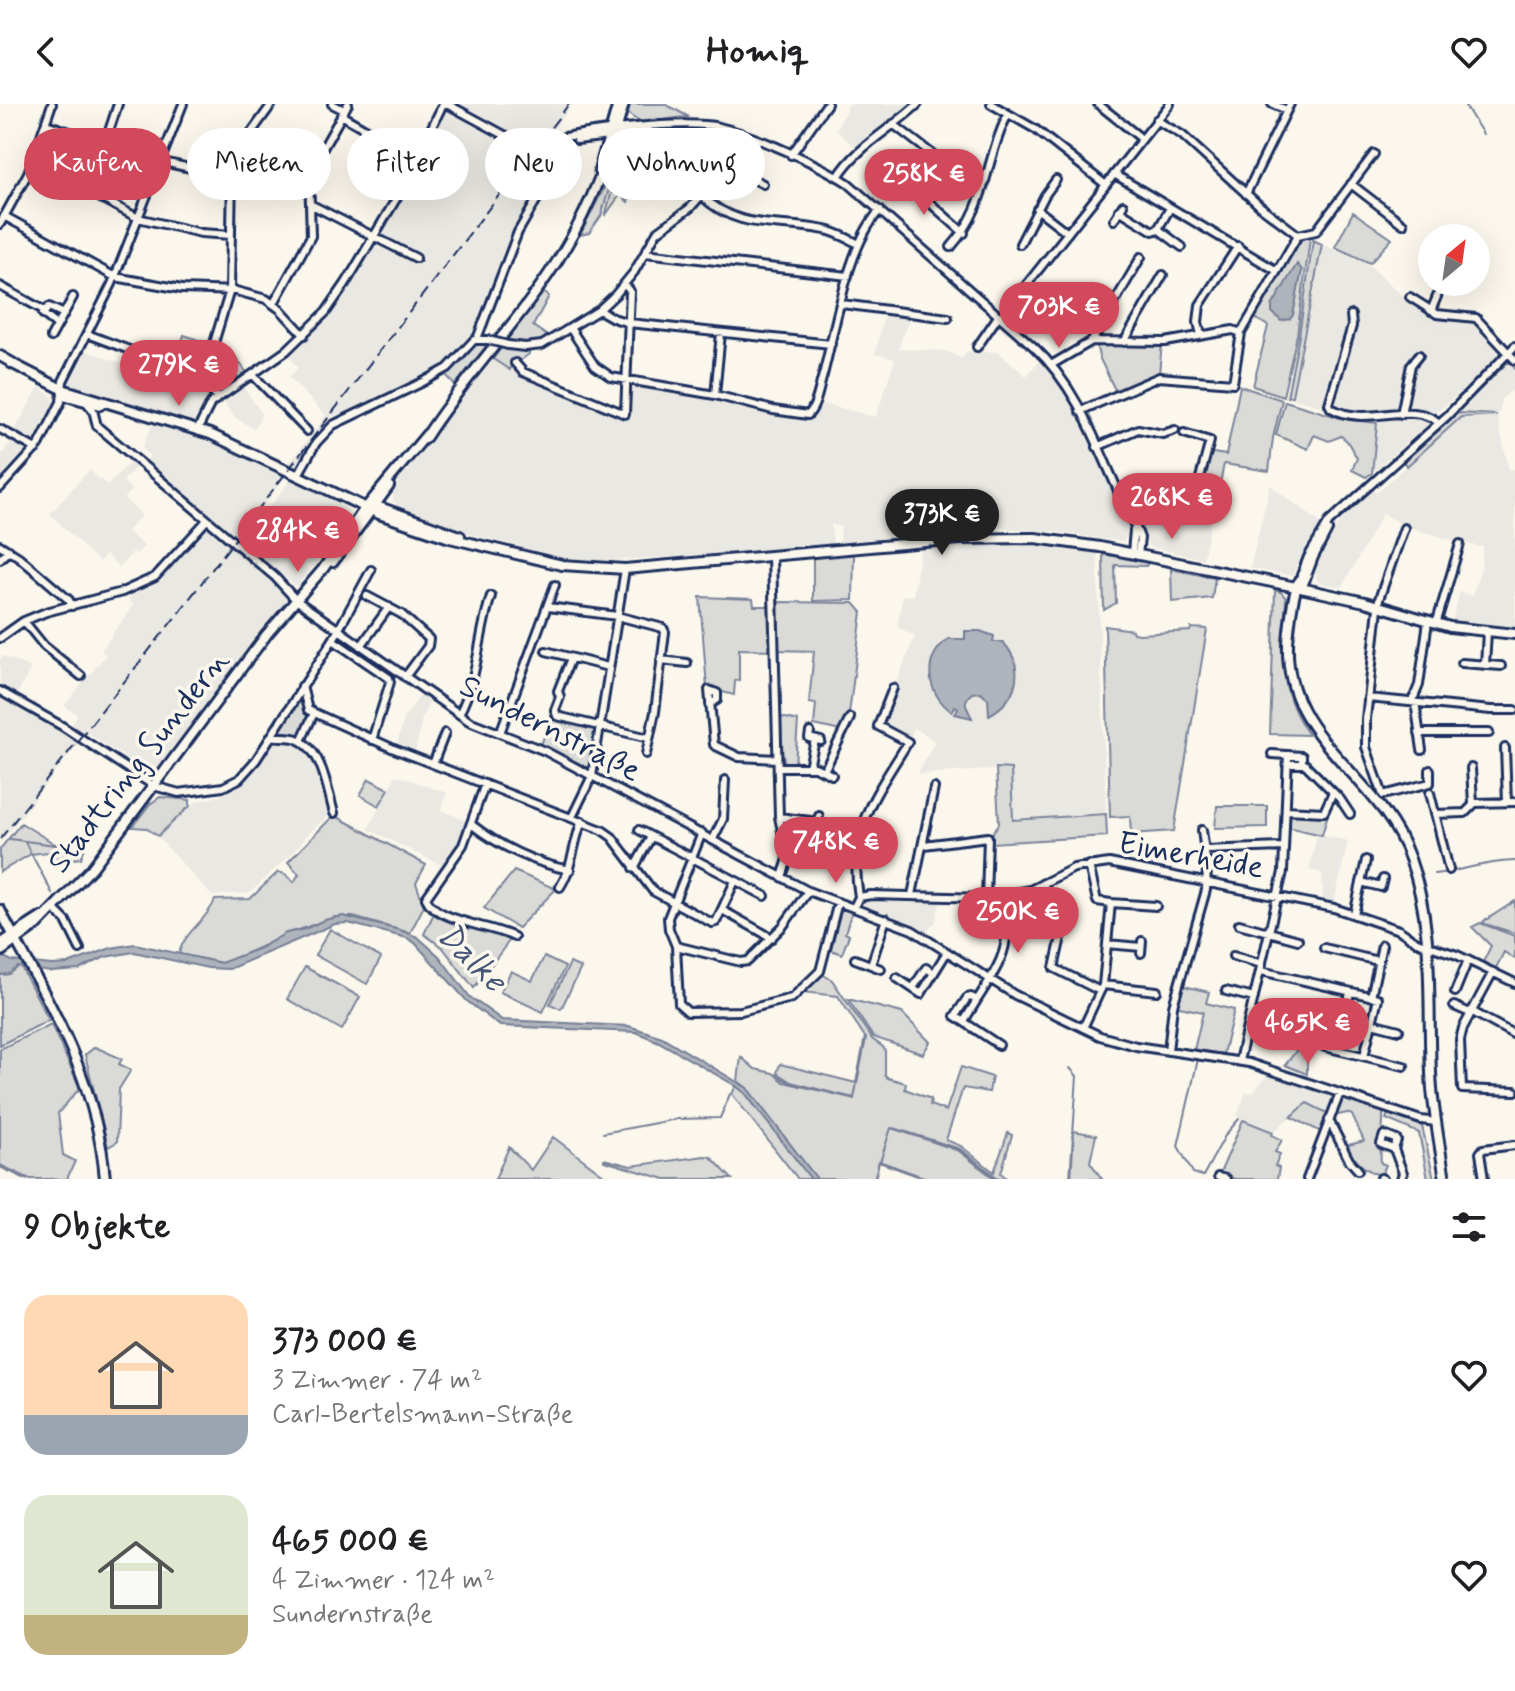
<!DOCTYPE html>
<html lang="de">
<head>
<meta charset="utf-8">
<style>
	body { margin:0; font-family:Mynerve,sans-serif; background:#f2f2f2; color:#202124; height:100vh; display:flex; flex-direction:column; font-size:30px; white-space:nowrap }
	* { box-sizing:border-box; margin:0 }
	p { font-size:26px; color:#757577 }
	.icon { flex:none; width:44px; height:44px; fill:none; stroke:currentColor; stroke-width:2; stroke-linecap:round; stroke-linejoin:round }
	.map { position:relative; height:1075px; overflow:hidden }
	.drawer { display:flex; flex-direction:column; background:#fff; flex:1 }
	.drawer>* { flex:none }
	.banner { position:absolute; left:24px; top:24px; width:800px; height:72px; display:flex; gap:16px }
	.needle { width:52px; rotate:29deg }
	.fabs { position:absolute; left:1418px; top:120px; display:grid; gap:16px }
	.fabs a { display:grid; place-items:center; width:72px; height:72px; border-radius:50%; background:#fff; box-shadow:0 8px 32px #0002; font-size:40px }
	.price { position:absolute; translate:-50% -68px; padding:0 18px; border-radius:28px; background:#d1495b; color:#fff; font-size:26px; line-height:52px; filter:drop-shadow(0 2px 4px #0008) }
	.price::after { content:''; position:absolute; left:50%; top:48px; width:24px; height:18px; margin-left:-12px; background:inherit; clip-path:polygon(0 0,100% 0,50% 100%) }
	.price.on { background:#222; color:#fff }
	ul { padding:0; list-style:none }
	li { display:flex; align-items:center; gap:24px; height:200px; padding:0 24px }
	li span { display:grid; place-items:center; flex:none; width:224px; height:160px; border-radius:24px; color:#555 }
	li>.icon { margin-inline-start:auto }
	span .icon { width:96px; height:96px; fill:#fffc; stroke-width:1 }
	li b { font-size:34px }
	h2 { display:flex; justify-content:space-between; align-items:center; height:96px; padding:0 24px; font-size:34px }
	.chip { padding:0 28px; border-radius:36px; background:#fff; box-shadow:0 8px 32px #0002; font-size:28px; line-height:72px }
	.chip.on { background:#d1495b; color:#fff }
	header { display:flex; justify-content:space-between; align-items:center; height:104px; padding:0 24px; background:#fff; font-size:36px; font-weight:700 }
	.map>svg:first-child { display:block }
</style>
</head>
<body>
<header><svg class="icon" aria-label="back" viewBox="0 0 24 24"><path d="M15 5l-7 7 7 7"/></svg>Homiq<svg class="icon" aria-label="heart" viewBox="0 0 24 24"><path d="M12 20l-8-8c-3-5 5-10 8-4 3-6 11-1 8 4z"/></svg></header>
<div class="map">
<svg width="1515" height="1075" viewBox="0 0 1515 1075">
	<rect width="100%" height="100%" fill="#fbf7ec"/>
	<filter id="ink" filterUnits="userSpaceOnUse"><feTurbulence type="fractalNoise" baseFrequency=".0125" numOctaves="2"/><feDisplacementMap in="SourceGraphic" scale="16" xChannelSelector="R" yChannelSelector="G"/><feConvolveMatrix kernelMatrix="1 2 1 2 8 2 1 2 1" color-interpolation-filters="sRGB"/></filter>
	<g filter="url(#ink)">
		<path fill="#eae8e2" d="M459 0H572L548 32 513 29Z
			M849 0H913L897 14 893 13 857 45 836 26Z
			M445 5 498 35 532 45 554 60 553 64 516 124 471 232 455 251 446 261 400 287 338 315 333 311 294 363 288 361 326 312 289 273 298 264 288 250 322 219 350 181 413 71Z
			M1322 140 1369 161 1405 194 1436 212 1475 216 1498 242 1499 249 1479 272 1438 307 1418 304 1374 310 1326 301 1324 303 1292 294Z
			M885 208 911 211 898 245 947 247 962 255 967 247 998 248 1026 272 1041 255 1066 290 1126 415 1129 425 1124 438 1057 428 998 424 840 438 841 423 831 420 833 440 756 448 600 457 563 454 473 431 398 403 393 397 394 383 493 255 520 272 621 314H629V286L634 282 713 295 812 316 823 300 876 313 895 255 875 250Z
			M84 246 129 262 127 268 159 280 166 262 194 273 210 290 194 317 189 319 67 282Z
			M1508 260 1513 261 1515 267V284L1501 295 1500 307 1497 310 1458 309Z
			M243 282 262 310 254 325 234 313 222 296Z
			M39 283 53 293 54 298 32 340 13 329Z
			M1421 311 1429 316 1428 320 1372 369 1377 319Z
			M1473 311H1497L1509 366 1515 365V524L1452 517 1460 488 1472 492 1481 463 1483 443 1460 439 1405 422 1383 409 1342 483 1318 478 1314 468 1320 447 1331 429 1352 404 1373 384 1376 389 1461 313Z
			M153 319 200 334 286 372 237 435 145 358 150 352 142 344Z
			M12 336 30 347 0 377V353Z
			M131 357 137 362 123 377 132 386 124 395 142 411 127 427 144 442 136 450 134 447 119 463 106 450 99 458 50 410 89 366 107 381Z
			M290 376 343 401 350 409V414L297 483 242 439Z
			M1270 381 1322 420 1307 441 1292 472 1250 464Z
			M1175 386 1216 394 1203 455 1149 443 1123 389Z
			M206 423H209L270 475 288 495 160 663 149 670 88 629 85 632 71 623 77 610 64 602 106 551 101 547 133 501 126 491 165 471Z
			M1024 438 1097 446 1106 710 1013 716 1011 665 918 670 935 637 915 624 908 635 880 619 915 532 897 523 903 491 913 492 921 445 963 440Z
			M3 552 31 564 16 592 0 583V555Z
			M421 590 430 596 422 614 415 650 396 643 405 610H407Z
			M0 592 79 638 0 739Z
			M272 636H293L313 652 333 708 305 732 301 740 250 789 212 792 158 733 197 697 220 692 242 680Z
			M396 671 447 689 441 706 466 717 459 741 441 761 368 725Z
			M1317 730 1348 737 1334 800 1323 797 1322 769 1309 766Z
			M871 794 941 796 935 820H932L926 830 901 816 861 802 863 796Z
			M1269 969 1338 992 1329 1010 1307 999 1273 1028 1237 1012 1246 988 1253 989Z"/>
		<path fill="#dadad7" stroke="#7a849a" stroke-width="2" d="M629 0H665L689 13C670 12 642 27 628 9Z
			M691 25 723 29 725 35 717 51 685 38 679 51 665 45 661 53 644 47 628 98 620 91 605 112 625 39 629 36Z
			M610 72H613L601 112 589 129 580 131Z
			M1353 108 1392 135 1370 159 1335 143Z
			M1303 133 1310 134 1297 231 1283 292 1253 282 1268 222 1253 213Z
			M1313 136 1322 140 1292 292 1287 293 1299 232Z
			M543 188 549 192 533 222 549 233 535 239 507 236Z
			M184 231 211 240 200 266 175 257Z
			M477 238 487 241 455 281 445 270 463 256Z
			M1096 239H1162L1159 270 1116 288 1099 253Z
			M502 243 528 247 529 250 520 257 511 255 510 266 493 255Z
			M215 244 234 251 247 269 220 287 204 269Z
			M1240 282 1282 296 1273 334 1269 367 1224 360 1217 395 1201 391 1209 351 1213 349 1226 351Z
			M1285 297 1344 315 1377 319 1372 369 1366 373 1352 366 1357 354 1347 337 1341 332 1329 337 1314 331 1308 345 1276 331Z
			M1458 309 1497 311 1461 313 1407 362 1403 358Z
			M854 449 853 496 813 497V452Z
			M1103 450 1148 459 1146 462 1115 461 1116 499 1104 506Z
			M1171 465 1215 474 1212 494 1172 498Z
			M1275 486 1281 488 1286 494C1284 547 1275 585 1309 631L1270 630Z
			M700 493 753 495 754 502H771L772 546 739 545V576L735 577 734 591 707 584Z
			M780 498 854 499 862 508 849 610 841 627 814 621 816 600 809 599 814 547 775 546 776 499Z
			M1105 522 1132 526 1133 529 1140 530 1190 527 1191 524 1207 525 1174 727 1131 730 1130 712 1110 713Z
			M300 590 303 604 308 612 298 633 280 630 274 631Z
			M777 612 798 617 795 661H785L783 651H778Z
			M551 613 595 624 590 665 541 641Z
			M996 664 1011 665 1013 716 1106 710 1107 732 991 739 993 728 999 720Z
			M369 675 389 685 379 702 360 691Z
			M160 693 190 696V702L158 732 146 724 132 723 150 700Z
			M1217 702H1267V723L1215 724Z
			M1291 709 1328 710 1322 731 1288 723 1289 712Z
			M334 711 426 761 416 779 424 802 410 829 353 813H335L296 827 227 858 221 859 179 850C184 827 207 817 215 796L250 795 278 768 285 770 294 778 299 770 288 758Z
			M21 719 55 740 84 746 81 754 61 756 48 748 31 750 0 768V745Z
			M514 767 556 785 518 824 484 804Z
			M1515 797V829L1485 820 1483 818Z
			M843 804 852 807 845 829 849 831 842 850 828 845 838 805Z
			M435 807 506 831 509 837 474 884 443 844 424 830Z
			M1480 819 1515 832V855L1504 848 1495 866 1482 860 1491 842 1472 823Z
			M330 825 381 854 367 880 315 851Z
			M544 853 565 863 543 908 500 888 511 867 532 877Z
			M570 859 581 864 561 905 550 900Z
			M18 863H21L49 916 0 941V871L9 870Z
			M305 863 360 893 342 926 287 895Z
			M820 869 832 876 872 935 883 943 885 947V971L888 974 906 979 905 985 931 995 930 1001 946 1007 961 963 992 973 989 988 963 984 946 1036 961 1042 994 1068 1008 1029 1012 1031 1001 1069 1007 1075H999L960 1045 894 1024 959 1047 995 1075H929L879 1057 874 1075H817L747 984 738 977 741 953 755 965 773 969 784 978 855 995 791 978 777 969 780 960 856 979 865 933 838 892 802 888Z
			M1180 881 1209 888 1206 899 1234 906 1223 950 1194 946 1203 908 1175 902Z
			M848 895 902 909 930 938 923 950 873 933Z
			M51 920 80 984 58 1009 63 1051 75 1057 67 1075H30L0 1061V945Z
			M1304 937 1307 938V970L1285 961Z
			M95 943 122 955 119 960 131 966 119 985 117 1038 108 1043 85 951Z
			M736 982 745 989 811 1075H798L732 990Z
			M1342 994 1383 1008C1384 1026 1379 1041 1381 1059L1386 1061 1381 1072C1364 1065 1354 1058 1345 1042L1364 1037 1352 1011 1347 1009 1333 1012Z
			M1307 999 1329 1010 1321 1028 1291 1013Z
			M1388 1010 1422 1022 1434 1075H1428L1419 1029 1386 1015Z
			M1243 1016 1273 1028 1272 1031 1282 1036 1275 1048 1280 1050 1275 1062 1279 1064 1277 1075H1235L1220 1069Z
			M1074 1027 1096 1031 1090 1058 1102 1075H1071Z
			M553 1033 609 1075H495L509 1043 531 1066Z
			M705 1052 711 1053 732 1075H665L604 1057V1055L631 1062Z"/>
		<path fill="#afb3bb" stroke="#747e96" stroke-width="2" d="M1297 160 1302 166 1293 211 1290 215 1281 217 1272 208V202Z
			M965 527H980L994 532 993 538H1003C1026 563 1018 596 989 611L988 595 981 588 972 589C961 598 967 603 972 614L955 610 958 604 955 602 952 608C927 589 921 556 948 535H965Z
			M343 812 400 826 418 833 439 852 470 893 502 916 629 922 662 933 747 984 817 1075H811L745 989 736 982 659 938 636 928 500 922 467 897 415 839 407 834 348 819 335 820 229 865 208 864 134 848 105 853 79 866 51 868 18 863 9 870 0 871V851L12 857 52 861 68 860 111 844 135 840 221 859 260 844 286 829 305 825 324 816Z"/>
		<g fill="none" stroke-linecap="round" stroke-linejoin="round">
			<path stroke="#747e96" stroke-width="2" d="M1464 0 1483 30
				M1441 324 1507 259H1512L1515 265
				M10 735 55 741 76 748
				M25 738 52 789
				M1434 770C1461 767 1488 757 1515 757
				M1225 958 1198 955 1178 1042 1193 1069 1203 1072 1226 1030 1239 1015
				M1240 961 1253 963
				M777 971 790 979 854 994 866 934
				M1343 993 1384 1007
				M1387 1009 1424 1021
				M603 1029 677 1015 720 1014 730 990
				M880 1058 891 1024 960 1046 997 1075
				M0 1063 26 1075
				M875 1075 879 1058 926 1075
				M1070 1075 1077 972 1070 964"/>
			<defs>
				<path id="minor" d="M332 0 344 6
					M447 0 508 33 546 39
					M991 0 1035 25 1106 81
					M1098 0 1142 35
					M1272 0 1287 6
					M341 11 395 42
					M1156 16 1182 31 1261 103 1298 131
					M46 20C95 36 145 56 196 65 233 71 271 69 309 69
					M893 20 953 66 985 79
					M577 36 649 27
					M105 39 118 0
					M543 39C578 27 684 15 719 23 754 31 817 59 848 79L1034 243C1086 291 1104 365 1137 426L1140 434 1138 451
					M791 51 827 0
					M720 57 763 80
					M33 58 138 114 201 129 231 131
					M1114 70 1277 167
					M838 73C856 43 893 24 918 0
					M904 76 964 129
					M1351 80 1403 120
					M1246 90 1290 0
					M702 92C739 128 779 116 825 126 837 128 848 135 859 140
					M310 100 416 154
					M1037 105 1068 129
					M1119 106 1153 127 1158 125 1182 143
					M4 112 115 173 182 185 236 187 266 195 280 205 304 231
					M1114 116 1123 101
					M0 120 28 69 52 0
					M1158 125 1170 104
					M1298 131 1316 127 1374 50
					M1020 140 1045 91 1056 76
					M951 143C989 100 984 57 1008 10
					M645 149 848 172
					M0 182 45 207
					M1410 193 1437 210 1476 214 1515 256
					M274 199 311 132 309 69 348 0
					M842 200 948 214
					M599 206 613 214 629 219 831 240
					M1431 207 1443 178
					M1351 211 1352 222 1329 300 1331 304C1367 325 1409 295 1438 318
					M1001 213 1170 0
					M57 221 43 210 49 203 64 210
					M570 224 595 262 611 273 715 291 773 306 808 311C817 302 819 283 823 271 836 222 847 143 880 106
					M87 230 196 271 217 293
					M1201 231 1198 218 1200 201 1238 142
					M51 233 73 193
					M477 235 518 128 557 61V51
					M1092 237 1141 153
					M1124 238 1163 171
					M214 239 230 186 232 69 240 44 272 0
					M508 241 525 243 542 241 599 206 616 190 634 168 657 128 690 104 708 84 731 27
					M977 243 999 211
					M515 259 523 268 625 310 630 187 625 181
					M1051 261 1092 237 1165 238 1233 226 1241 229
					M253 271 307 327
					M715 291 721 229
					M88 300 93 306 97 322 275 473 296 496 469 617 545 647 808 787 912 826 1015 891 1100 932 1136 942 1249 959 1421 1016 1436 1018
					M1080 307 1159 273 1233 279 1241 229 1298 131
					M1401 310 1411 261 1419 251
					M0 325 36 345
					M197 327 211 299 286 247 326 208 346 179 402 85 443 0
					M1097 343 1138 325 1163 330 1175 326
					M298 371 316 339 333 321 423 278 448 264 474 236H488
					M0 384 39 341 61 298 63 277 112 180 183 0
					M1118 388 1177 383 1197 385 1210 337 1184 329
					M1404 424 1379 495 1366 615V643L1383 691 1430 679V666
					M0 441 19 453 69 496 72 502
					M1132 449 1134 426
					M772 451 779 713 788 755 782 773
					M0 455 9 446
					M1298 479 1308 453 1329 418 1447 312 1515 242
					M1304 480 1314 453 1328 426
					M367 492 401 510 429 535 428 542 405 573
					M548 503 617 512 663 524 665 528 655 608 646 650
					M24 517 44 542 81 572
					M1437 517 1460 440
					M0 534 24 517 46 508 122 488 155 473 207 416
					M333 536 389 574 390 578 372 636
					M361 542 389 503
					M546 547 608 563
					M571 554 558 587 560 593 555 606 557 612 649 634
					M661 556 687 559
					M1462 559 1501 562
					M1485 561 1487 528
					M302 582 308 606 394 645 602 726 612 733 653 787 712 819 716 818 735 777
					M0 587 62 622 154 682 179 689 223 683 239 675 256 656 334 534 371 466
					M1368 594 1491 606H1515
					M1412 598 1419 581 1428 517
					M1415 598 1422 646
					M710 600 717 596V589L709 586 714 641 739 653 777 655
					M459 610C479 573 478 531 491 492
					M810 628 809 634 821 637
					M500 629 555 481
					M1419 629H1489
					M271 632C279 634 289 632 297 635 323 646 327 685 334 709
					M301 637 314 609
					M1505 644 1507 698
					M1272 650 1302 652V660
					M433 660 445 629
					M1288 660H1305L1340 695 1350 710
					M781 663H815L832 671
					M809 663 815 636
					M1471 664 1473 700
					M824 667 850 614
					M485 680 463 741 426 794C436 818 491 821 514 833
					M1430 689 1449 766
					M1286 706 1324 708 1333 688
					M1435 710 1465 709 1475 699 1515 698
					M572 713 592 672 625 465
					M779 713 818 718
					M471 720C497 741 536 760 570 766
					M817 724 819 712
					M639 726 765 792
					M702 729 668 814 669 825 676 842 679 900 688 908 741 907 792 894 820 867 838 798
					M713 735 723 715 725 676
					M924 741 988 733 986 794
					M1205 746 1284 743
					M634 764 651 733
					M1361 778 1381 783 1383 775
					M1043 779 1061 833 1054 864 1100 887
					M560 783C573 763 573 739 582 717
					M912 791 934 684
					M859 793C847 724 874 694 908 638L878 622 893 584
					M1111 799 1156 802
					M854 803 859 793 871 791 986 794 1030 786 1074 764 1109 759 1334 804 1399 826 1417 838 1457 851 1515 879
					M53 804 66 817 80 845
					M722 806 772 834
					M1354 811 1366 756
					M1239 820 1298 836
					M1107 840 1141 843
					M676 842 741 858 748 857 783 822 808 787
					M1324 844 1378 857
					M1141 849 1142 837
					M1233 852 1262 860
					M855 855 881 865
					M871 861 886 815
					M1261 867 1378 894 1364 952
					M1493 868 1463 924 1460 936 1462 985 1515 987
					M897 874 921 890 947 848
					M1103 881 1157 887
					M913 884 926 864 934 869
					M1226 887 1254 894
					M1455 888 1468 856
					M1371 893 1382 841
					M1454 902 1470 909
					M1336 906 1345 908 1350 889
					M1471 907 1515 931
					M1251 908 1295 917
					M964 917 977 896
					M1372 919 1399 926
					M1083 924 1103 881 1111 799 1097 797 1089 761
					M999 941 955 912 967 894 971 893 977 896C991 874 1011 847 1005 820
					M1325 943 1404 962
					M1168 947 1173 902 1206 786 1207 764 1202 726
					M1239 957 1283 768 1288 651
					M1329 1016 1349 1056 1358 1066
					M1394 1045 1381 1040 1384 1031 1397 1036 1394 1045 1403 1069 1401 1075
					M1218 1073 1226 1075
					M1381 1074 1383 1075
					M1307 1075 1340 989
					M1484 1075 1480 1049 1483 1045 1515 1041"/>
				<path id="major" d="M599 67 618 0
					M0 252 14 260
					M11 259 62 285 210 330 379 410 450 434 562 461 625 465 959 435 1035 434 1100 443 1296 483 1365 498 1450 523 1515 530
					M67 292 100 301
					M426 333C468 268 524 213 564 146 592 100 609 52 624 0
					M371 400 460 432
					M333 458 389 382
					M1298 479C1292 495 1291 511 1289 527 1276 635 1378 665 1410 755 1437 829 1426 908 1432 985 1435 1015 1440 1045 1445 1075
					M0 806C46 895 97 972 105 1075
					M0 840 42 813
					M0 848 37 821 92 764 267 530 323 465 363 407 427 330"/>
			</defs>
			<use href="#minor" stroke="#1b2f5e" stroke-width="12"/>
			<use href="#major" stroke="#1b2f5e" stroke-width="14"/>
			<use href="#minor" stroke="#fbf7ec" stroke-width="6"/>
			<use href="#major" stroke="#fbf7ec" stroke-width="8"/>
			<path stroke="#1b2f5e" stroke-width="2" stroke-dasharray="12 6" stroke-linecap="butt" d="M0 735 177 511 569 0"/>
			<defs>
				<path id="minor-bridge" d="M488 236 508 241"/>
			</defs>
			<use href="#minor-bridge" stroke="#1b2f5e" stroke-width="12" stroke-linecap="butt"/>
			<use href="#minor-bridge" stroke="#fbf7ec" stroke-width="6"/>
		</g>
	</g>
	<g text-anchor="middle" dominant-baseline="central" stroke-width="7" stroke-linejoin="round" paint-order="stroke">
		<g font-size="32" fill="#1b2f5e" stroke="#fbf7ec">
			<text transform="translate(550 625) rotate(27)">Sundernstraße</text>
			<text transform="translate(139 658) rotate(-52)">Stadtring Sundern</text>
			<text transform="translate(1191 752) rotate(10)">Eimerheide</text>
		</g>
		<g font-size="34" font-style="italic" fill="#47577a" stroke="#fbf7ec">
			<text transform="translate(471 854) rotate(45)">Dalke</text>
		</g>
	</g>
</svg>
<div class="fabs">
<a><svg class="needle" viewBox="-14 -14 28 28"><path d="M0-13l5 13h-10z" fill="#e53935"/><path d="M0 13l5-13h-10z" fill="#757577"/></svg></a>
</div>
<b class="price" style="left:924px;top:113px">258K €</b>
<b class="price" style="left:1059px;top:246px">703K €</b>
<b class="price" style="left:179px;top:304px">279K €</b>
<b class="price" style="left:1172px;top:437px">268K €</b>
<b class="price on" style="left:942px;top:453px">373K €</b>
<b class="price" style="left:298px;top:470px">284K €</b>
<b class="price" style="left:836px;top:781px">748K €</b>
<b class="price" style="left:1018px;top:851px">250K €</b>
<b class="price" style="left:1308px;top:962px">465K €</b>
<div class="banner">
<a class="chip on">Kaufen</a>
<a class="chip">Mieten</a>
<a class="chip">Filter</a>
<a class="chip">Neu</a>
<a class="chip">Wohnung</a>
</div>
</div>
<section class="drawer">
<h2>9 Objekte<svg class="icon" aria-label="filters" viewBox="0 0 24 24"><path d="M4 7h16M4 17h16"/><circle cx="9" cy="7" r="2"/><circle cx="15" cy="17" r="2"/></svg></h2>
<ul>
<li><span style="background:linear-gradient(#ffd9b3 75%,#9aa5b1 0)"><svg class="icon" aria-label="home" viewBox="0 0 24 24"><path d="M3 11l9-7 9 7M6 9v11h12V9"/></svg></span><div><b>373 000 €</b><p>3 Zimmer · 74 m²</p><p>Carl-Bertelsmann-Straße</p></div><svg class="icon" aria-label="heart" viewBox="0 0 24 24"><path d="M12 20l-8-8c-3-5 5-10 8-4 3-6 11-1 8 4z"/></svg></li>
<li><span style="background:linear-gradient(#dfe7d0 75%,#c2b280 0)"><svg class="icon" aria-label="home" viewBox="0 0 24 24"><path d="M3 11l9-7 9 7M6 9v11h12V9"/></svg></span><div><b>465 000 €</b><p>4 Zimmer · 124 m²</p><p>Sundernstraße</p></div><svg class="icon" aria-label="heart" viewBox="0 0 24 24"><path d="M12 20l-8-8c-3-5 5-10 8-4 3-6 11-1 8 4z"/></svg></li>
</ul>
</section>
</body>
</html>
